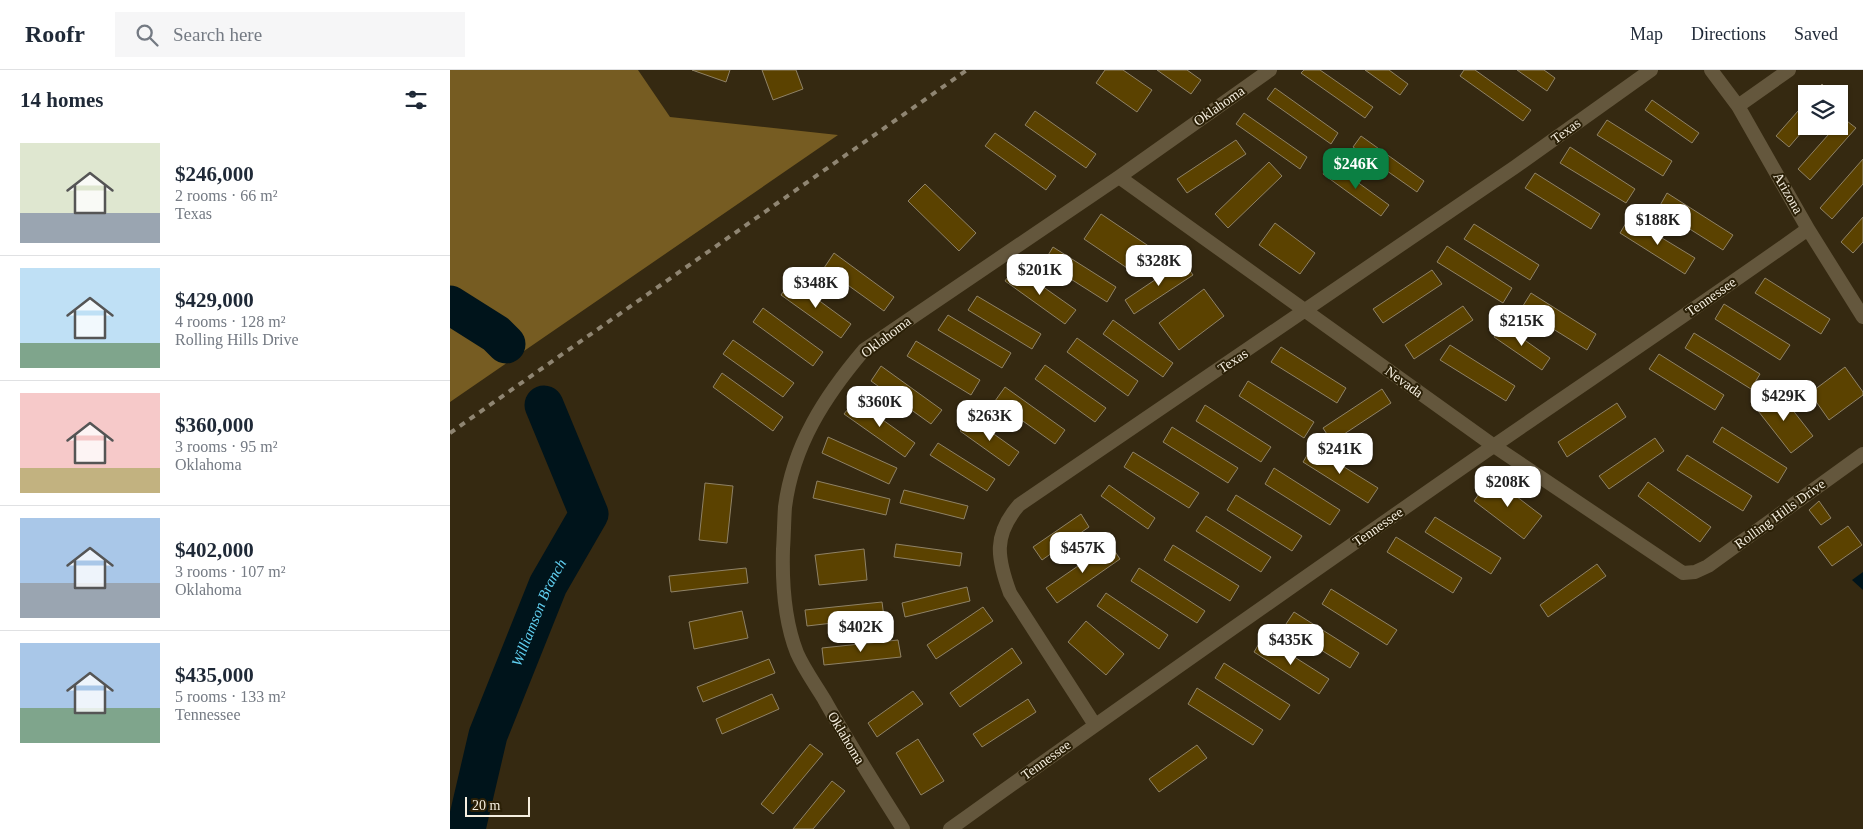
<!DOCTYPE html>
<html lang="en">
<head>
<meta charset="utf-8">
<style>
	body { margin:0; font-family:Georgia,serif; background:#f6f6f7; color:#1f2937; height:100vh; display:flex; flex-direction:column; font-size:19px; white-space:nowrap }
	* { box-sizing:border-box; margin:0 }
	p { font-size:16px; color:#747a83 }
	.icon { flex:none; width:28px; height:28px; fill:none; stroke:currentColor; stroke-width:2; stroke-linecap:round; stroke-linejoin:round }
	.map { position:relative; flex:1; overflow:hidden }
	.details { display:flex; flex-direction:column; background:#fff; width:450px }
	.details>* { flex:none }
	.controls { position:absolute; left:1348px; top:15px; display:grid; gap:10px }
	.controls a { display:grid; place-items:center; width:50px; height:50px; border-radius:0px; background:#fff; box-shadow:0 1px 4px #0004; font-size:25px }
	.scale { position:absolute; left:15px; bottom:12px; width:65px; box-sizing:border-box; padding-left:5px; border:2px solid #f6efe0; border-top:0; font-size:14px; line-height:18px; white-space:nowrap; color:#f6efe0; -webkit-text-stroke:4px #2b2007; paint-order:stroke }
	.price { position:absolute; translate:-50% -42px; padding:0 11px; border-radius:10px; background:#fff; color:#222; font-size:16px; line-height:32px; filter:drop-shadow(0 1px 2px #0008) }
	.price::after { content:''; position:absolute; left:50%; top:30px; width:15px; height:11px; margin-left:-8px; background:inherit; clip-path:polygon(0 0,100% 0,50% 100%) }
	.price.active { background:#0b8043; color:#fff }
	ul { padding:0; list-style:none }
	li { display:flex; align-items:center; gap:15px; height:125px; padding:0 20px }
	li+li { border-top:1px solid #e0e1e3 }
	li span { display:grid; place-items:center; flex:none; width:140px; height:100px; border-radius:0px; color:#555 }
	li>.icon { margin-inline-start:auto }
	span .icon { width:60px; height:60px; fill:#fffc; stroke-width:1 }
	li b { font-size:21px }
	h2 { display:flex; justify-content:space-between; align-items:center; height:60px; padding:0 20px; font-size:21px }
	header { display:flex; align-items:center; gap:30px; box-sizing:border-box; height:70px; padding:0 25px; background:#fff; border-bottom:1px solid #e0e1e3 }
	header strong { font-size:24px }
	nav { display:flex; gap:28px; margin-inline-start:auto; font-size:18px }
	.search { width:350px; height:45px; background:#f6f6f7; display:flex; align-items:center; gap:12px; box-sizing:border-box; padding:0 18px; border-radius:0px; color:#747a83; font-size:19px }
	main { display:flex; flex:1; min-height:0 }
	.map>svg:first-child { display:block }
</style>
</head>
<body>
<header>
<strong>Roofr</strong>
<div class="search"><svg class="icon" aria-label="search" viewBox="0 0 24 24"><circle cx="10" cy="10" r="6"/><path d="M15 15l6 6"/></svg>Search here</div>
<nav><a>Map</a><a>Directions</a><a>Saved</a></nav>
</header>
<main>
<section class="details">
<h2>14 homes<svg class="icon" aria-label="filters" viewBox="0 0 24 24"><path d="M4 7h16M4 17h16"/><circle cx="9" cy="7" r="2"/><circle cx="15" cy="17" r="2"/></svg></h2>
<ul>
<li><span style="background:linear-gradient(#dfe7d0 70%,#9aa5b1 0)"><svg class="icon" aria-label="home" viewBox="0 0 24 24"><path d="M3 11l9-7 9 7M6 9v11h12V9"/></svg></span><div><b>$246,000</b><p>2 rooms · 66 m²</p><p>Texas</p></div></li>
<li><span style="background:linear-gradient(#bfe0f5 75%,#7fa58c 0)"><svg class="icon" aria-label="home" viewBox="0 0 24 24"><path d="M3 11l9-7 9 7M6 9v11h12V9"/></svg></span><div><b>$429,000</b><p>4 rooms · 128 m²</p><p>Rolling Hills Drive</p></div></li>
<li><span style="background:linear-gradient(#f6c9c9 75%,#c2b280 0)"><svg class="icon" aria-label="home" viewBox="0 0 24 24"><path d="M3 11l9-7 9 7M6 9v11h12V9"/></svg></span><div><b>$360,000</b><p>3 rooms · 95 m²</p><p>Oklahoma</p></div></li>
<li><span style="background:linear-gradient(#a9c7e8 65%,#9aa5b1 0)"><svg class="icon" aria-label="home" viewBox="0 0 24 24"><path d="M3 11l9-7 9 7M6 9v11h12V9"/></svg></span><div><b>$402,000</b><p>3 rooms · 107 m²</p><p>Oklahoma</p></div></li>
<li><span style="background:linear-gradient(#a9c7e8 65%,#7fa58c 0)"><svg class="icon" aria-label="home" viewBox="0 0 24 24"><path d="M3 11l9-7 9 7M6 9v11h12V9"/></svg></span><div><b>$435,000</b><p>5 rooms · 133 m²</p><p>Tennessee</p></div></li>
</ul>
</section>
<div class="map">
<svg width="1413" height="759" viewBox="0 0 1413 759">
	<rect width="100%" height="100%" fill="#352911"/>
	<path fill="#765c22" d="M0 0H188L220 47 388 65 0 332Z"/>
	<path fill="#00141b" d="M1413 502V520L1402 510Z"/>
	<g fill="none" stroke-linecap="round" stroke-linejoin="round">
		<g stroke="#00141b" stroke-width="39">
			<path d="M0 235 46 264 56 274"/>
			<path id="s1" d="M16 759 38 665 98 515 139 444 94 335"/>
		</g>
	</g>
	<path fill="#5b4200" stroke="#8f8266" d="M242 0H280L276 12Z
		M312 0H346L353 19 323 30Z
		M655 0H673L702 20 687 42 646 13Z
		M707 0H737L751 10 741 24Z
		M854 0H870L923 37 915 48 851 3Z
		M915 0H939L958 14 950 25Z
		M1014 0H1025L1081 40 1073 51 1010 6Z
		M1067 0H1094L1105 8 1097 21Z
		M1372 14 1382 24H1363Z
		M825 18 888 63 881 74 817 29Z
		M1202 30 1249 63 1242 73 1195 40Z
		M1356 32 1357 56 1339 77 1326 66Z
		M585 41 646 84 636 98 575 55Z
		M794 43 857 87 850 99 786 54Z
		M1393 48 1406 58 1360 110 1348 99 1386 56H1389V53Z
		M1157 50 1222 91 1213 106 1147 65Z
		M545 63 606 106 596 120 535 76Z
		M911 66 974 111 967 122 903 77Z
		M786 70 796 84 737 123 727 109Z
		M1120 77 1185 119 1176 133 1110 93Z
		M1413 89V114L1382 149 1370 138Z
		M819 92 832 106 778 158 765 144Z
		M881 93 939 135 931 146 873 104Z
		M1085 103 1150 144 1141 159 1075 118Z
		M475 114 526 163 509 181 458 131Z
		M1217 123 1283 165 1273 180 1208 139Z
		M651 144 703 179 686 204 634 169Z
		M1413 147V172L1403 183 1391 172Z
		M1179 148 1245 188 1235 204 1170 163Z
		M825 153 865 183 850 204 809 175Z
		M1024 154 1089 195 1080 210 1014 169Z
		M997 176 1062 218 1053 233 987 192Z
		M603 177 666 217 657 232 594 192Z
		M384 183 444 227 434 241 374 198Z
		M733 191 743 205 684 244 675 230Z
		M565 197 626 240 615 254 555 211Z
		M982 200 992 214 933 253 923 239Z
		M1315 208 1380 249 1371 264 1305 223Z
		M341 210 401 254 391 268 331 225Z
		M754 219 774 246 729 280 709 253Z
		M1081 223 1146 264 1137 280 1071 239Z
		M527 226 591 264 582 279 518 240Z
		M1274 234 1340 275 1330 290 1265 249Z
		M1013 236 1023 250 964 289 955 275Z
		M313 238 373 282 363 296 303 252Z
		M498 245 561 283 552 298 488 260Z
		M663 250 723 293 713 307 653 264Z
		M1052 254 1100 288 1092 300 1044 267Z
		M1244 263 1310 304 1301 319 1235 278Z
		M627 268 688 311 678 326 617 282Z
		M283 270 344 313 333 327 273 284Z
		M466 271 530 310 521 325 457 286Z
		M1000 275 1065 316 1056 331 990 290Z
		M831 277 896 318 887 333 821 292Z
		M1209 284 1274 325 1265 340 1199 299Z
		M595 295 656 338 645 352 585 309Z
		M431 296 492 340 481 354 421 311Z
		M1395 297 1413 322V325L1379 350 1360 323Z
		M272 303 333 347 323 361 263 317Z
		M798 311 864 352 854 368 789 326Z
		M555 317 615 360 605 374 545 331Z
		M932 319 941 333 882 372 873 358Z
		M1327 320 1363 366 1341 383 1305 337Z
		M405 330 465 373 455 387 394 344Z
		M1167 333 1176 347 1117 387 1108 372Z
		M755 335 821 377 811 392 746 351Z
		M520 347 569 382 559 396 510 361Z
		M722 357 788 398 778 413 713 372Z
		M1272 357 1337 398 1328 413 1263 372Z
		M378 367 447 398 439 414 372 383Z
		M1205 368 1214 381 1159 419 1149 406Z
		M488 373 545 409 537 421 480 385Z
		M862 377 928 418 918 433 853 392Z
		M683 382 749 423 739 438 674 397Z
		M1237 385 1302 426 1293 441 1227 400Z
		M824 398 890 440 880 455 815 414Z
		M1041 407 1092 446 1074 469 1024 431Z
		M367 411 440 429 436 445 363 428Z
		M1198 412 1261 457 1250 472 1188 426Z
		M255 413 283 416 277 473 249 470Z
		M659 415 705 448 698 459 651 426Z
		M454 420 518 436 514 449 450 433Z
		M786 425 852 466 842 481 777 440Z
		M1369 431 1381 448 1371 455 1359 440Z
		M631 444 639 457 592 490 583 477Z
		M756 446 821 487 811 502 746 461Z
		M985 447 1051 488 1041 504 975 462Z
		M1398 456 1412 475 1382 496 1368 477Z
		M946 467 1012 508 1003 523 937 482Z
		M446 474 512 483 510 496 444 487Z
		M660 474 670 489 607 533 596 518Z
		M723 475 789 516 780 531 714 490Z
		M414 479 417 510 369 515 365 485Z
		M1147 494 1156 506 1098 547 1090 535Z
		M296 498 298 513 221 522 219 506Z
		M689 498 755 541 747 553 681 511Z
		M517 517 520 531 455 547 452 533Z
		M881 519 947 560 937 575 872 534Z
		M656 523 718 565 709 579 647 536Z
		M432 532 434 547 357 556 355 540Z
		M533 537 543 551 486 589 477 575Z
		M292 541 298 568 244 579 239 552Z
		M844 542 909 583 900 598 834 557Z
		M636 551 674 584 656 605 618 572Z
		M813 567 879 609 869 624 804 582Z
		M448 570 451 587 374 595 372 578Z
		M562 578 572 593 510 637 500 623Z
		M319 589 325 603 253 632 247 617Z
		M774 593 840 635 830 650 765 608Z
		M747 618 813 660 803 675 738 634Z
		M463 621 473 634 427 667 418 653Z
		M322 624 329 639 272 664 266 649Z
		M578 629 586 642 532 677 523 664Z
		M468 669 494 711 471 725 446 683Z
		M360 674 373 684 323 744 311 734Z
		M747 675 757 688 709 722 699 709Z
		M382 711 395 721 363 759H343Z"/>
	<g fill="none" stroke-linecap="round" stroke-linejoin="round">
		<path stroke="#64573d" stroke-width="14" d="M1261 0 1288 36 1358 159 1413 247
			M1288 36 1339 0
			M669 107 1044 376 1233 503 1245 502 1258 496 1413 384
			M645 655 560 523C547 488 543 465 569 435L1065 97 1201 0
			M453 759C426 716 399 674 374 629 365 614 354 599 347 583 334 550 332 513 333 479 334 465 334 451 335 437 343 375 375 326 414 280L669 107 820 0
			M500 759C679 630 861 503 1042 377 1148 304 1254 233 1358 159"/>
		<path stroke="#8f8572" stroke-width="4" stroke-dasharray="6 6" stroke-linecap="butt" d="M0 363 517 0"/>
	</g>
	<g text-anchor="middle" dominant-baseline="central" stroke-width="4" stroke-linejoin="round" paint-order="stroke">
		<g font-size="14" fill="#f6efe0" stroke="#2b2007">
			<text transform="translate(769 36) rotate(-35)">Oklahoma</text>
			<text transform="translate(1116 61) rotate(-36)">Texas</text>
			<text transform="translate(1338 123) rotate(60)">Arizona</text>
			<text transform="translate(1261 227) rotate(-35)">Tennessee</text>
			<text transform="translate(436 267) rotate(-37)">Oklahoma</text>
			<text transform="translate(783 291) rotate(-34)">Texas</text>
			<text transform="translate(954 312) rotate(36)">Nevada</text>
			<text transform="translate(1330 444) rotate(-36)">Rolling Hills Drive</text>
			<text transform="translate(928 457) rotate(-35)">Tennessee</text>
			<text transform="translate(396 668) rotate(59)">Oklahoma</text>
			<text transform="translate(596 690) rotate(-36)">Tennessee</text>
		</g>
		<g font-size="15" font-style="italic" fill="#60d0f2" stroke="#2b2007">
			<text stroke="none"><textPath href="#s1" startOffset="229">Williamson Branch</textPath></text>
		</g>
	</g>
</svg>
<div class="controls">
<a><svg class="icon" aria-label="layers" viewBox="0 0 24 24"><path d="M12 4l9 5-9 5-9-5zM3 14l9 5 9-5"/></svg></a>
</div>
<div class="scale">20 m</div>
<b class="price active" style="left:906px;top:120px">$246K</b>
<b class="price" style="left:1208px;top:176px">$188K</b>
<b class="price" style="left:709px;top:217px">$328K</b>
<b class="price" style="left:590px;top:226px">$201K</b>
<b class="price" style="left:366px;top:239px">$348K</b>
<b class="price" style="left:1072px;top:277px">$215K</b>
<b class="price" style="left:1334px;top:352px">$429K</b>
<b class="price" style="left:430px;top:358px">$360K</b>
<b class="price" style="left:540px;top:372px">$263K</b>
<b class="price" style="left:890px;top:405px">$241K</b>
<b class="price" style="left:1058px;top:438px">$208K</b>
<b class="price" style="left:633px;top:504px">$457K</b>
<b class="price" style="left:411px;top:583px">$402K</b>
<b class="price" style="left:841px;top:596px">$435K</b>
</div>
</main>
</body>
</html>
